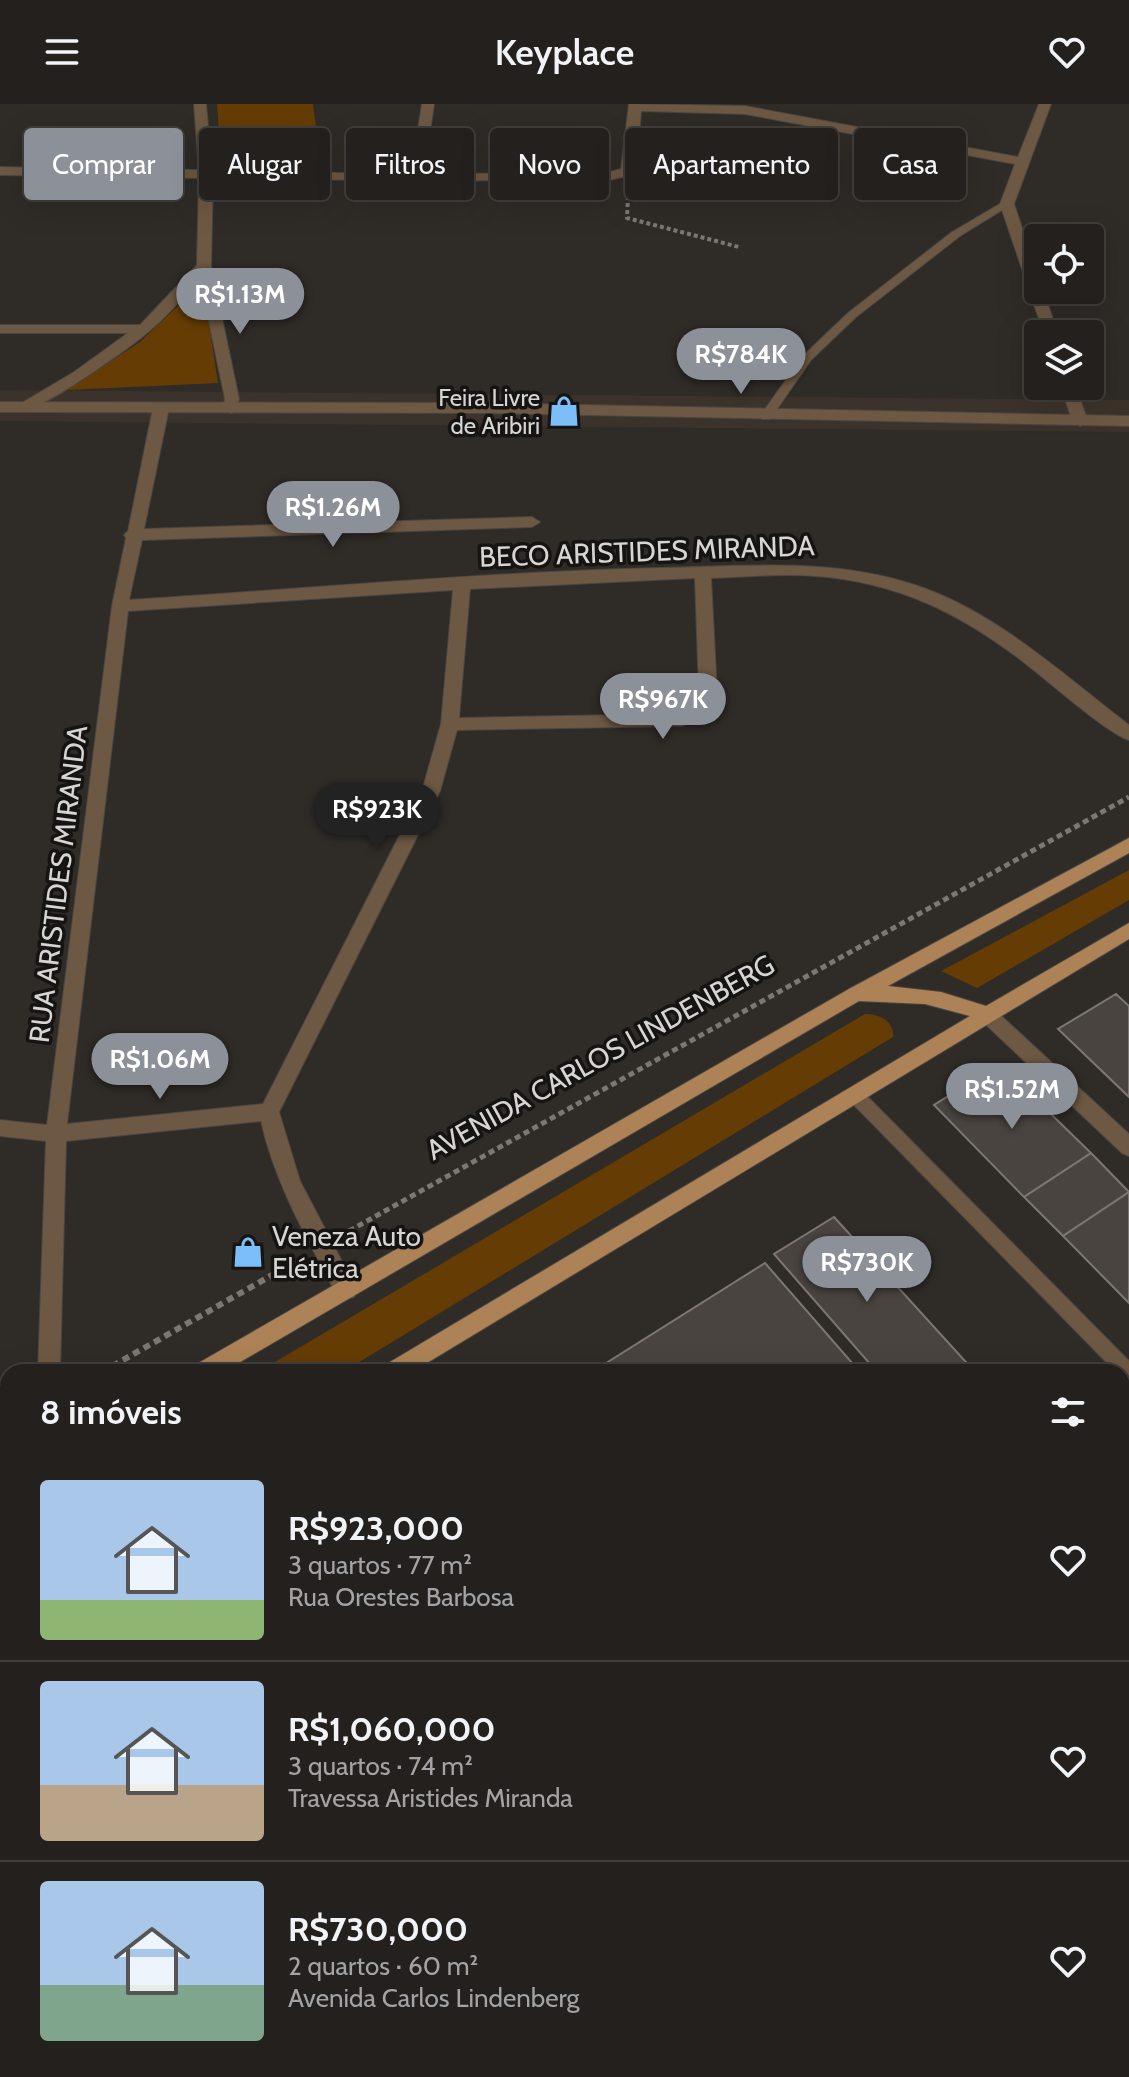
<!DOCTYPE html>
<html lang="pt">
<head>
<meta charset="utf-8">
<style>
	body { margin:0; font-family:Cabin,sans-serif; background:#2b2826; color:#f1f3f6; height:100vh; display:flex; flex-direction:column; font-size:30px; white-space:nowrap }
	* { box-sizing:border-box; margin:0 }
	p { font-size:26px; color:#a3a3a4 }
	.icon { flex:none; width:44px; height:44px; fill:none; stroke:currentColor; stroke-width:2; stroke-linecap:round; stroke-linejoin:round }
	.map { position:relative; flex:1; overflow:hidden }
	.sheet { position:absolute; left:0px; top:1260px; width:1130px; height:714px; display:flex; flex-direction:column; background:#23201d; border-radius:24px 24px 0 0; box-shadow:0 8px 32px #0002,0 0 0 2px #403e3b }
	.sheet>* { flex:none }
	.hud { position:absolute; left:24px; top:24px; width:1082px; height:72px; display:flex; gap:16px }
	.fabs { position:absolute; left:1024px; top:120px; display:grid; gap:16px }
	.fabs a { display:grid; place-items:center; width:80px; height:80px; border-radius:8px; background:#23201d; box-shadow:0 8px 32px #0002,0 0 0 2px #403e3b; font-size:40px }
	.price { position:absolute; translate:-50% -68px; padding:0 18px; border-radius:28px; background:#8c9099; color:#fff; font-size:26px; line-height:52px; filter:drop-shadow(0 2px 4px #0008) }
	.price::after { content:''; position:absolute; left:50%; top:48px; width:24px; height:18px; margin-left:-12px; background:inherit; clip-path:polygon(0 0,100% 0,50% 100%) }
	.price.on { background:#222; color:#fff }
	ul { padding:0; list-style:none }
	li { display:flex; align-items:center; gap:24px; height:200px; padding:0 40px }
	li+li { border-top:2px solid #403e3b }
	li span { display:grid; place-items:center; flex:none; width:224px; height:160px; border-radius:8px; color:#555 }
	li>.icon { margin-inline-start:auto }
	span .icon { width:96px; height:96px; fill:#fffc; stroke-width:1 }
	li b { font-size:34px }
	h2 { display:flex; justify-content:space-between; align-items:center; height:96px; padding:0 40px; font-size:34px }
	.chip { padding:0 28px; border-radius:8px; background:#23201d; box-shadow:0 8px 32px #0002,0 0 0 2px #403e3b; font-size:28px; line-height:72px }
	.chip.on { background:#8c9099; color:#fff }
	header { display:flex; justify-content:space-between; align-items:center; height:104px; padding:0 40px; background:#23201d; font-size:36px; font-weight:600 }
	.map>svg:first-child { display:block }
</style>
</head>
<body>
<header><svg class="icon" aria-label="menu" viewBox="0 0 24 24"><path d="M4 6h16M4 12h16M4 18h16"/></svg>Keyplace<svg class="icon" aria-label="heart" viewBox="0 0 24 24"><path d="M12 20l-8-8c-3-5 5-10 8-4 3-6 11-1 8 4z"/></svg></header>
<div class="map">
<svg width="1129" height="1973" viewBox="0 0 1129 1973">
	<rect width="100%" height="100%" fill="#2f2b27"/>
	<path fill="#3b332b" d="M0 286 1129 296V328L0 317Z"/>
	<path fill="#653c04" d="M217 0H313L320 52 221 59Z
		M182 198 206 202 218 279 67 286 140 238Z
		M1129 766V796L977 884 941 867Z
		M865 910C880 910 894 917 893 933L343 1268H258Z"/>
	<path fill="#494440" stroke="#7c7773" stroke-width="2" d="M1116 890 1129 902V993L1058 925Z
		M995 963 1003 971 1012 972 1091 1049 1024 1093 934 1001Z
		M1091 1049 1129 1088 1063 1132 1024 1093Z
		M1129 1088V1199L1063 1132Z
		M834 1113 975 1268H877L774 1150Z
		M765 1159 860 1268H592Z
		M1129 1565V1692L1122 1684V1570Z
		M1129 1812V1929L1122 1935V1817Z
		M965 1966H1086L1078 1973H970Z"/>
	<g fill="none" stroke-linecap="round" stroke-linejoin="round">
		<defs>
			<path id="service" d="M1003 98 1012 100 960 132 856 213 811 256 770 315H762L760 312 803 252 848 209 952 128Z
				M856 985 862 987 1129 1257V1277L1123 1275 1122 1268H1116L850 997 848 992 850 987Z
				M1129 1529V1551L1122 1553V1531Z
				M1129 1691V1713L1122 1716V1694Z
				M1129 1768V1791L1122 1794V1771Z
				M1129 1961V1973H1117L1120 1966Z
				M934 1966H956V1973H934Z"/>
			<path id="minor" d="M194 0H206L212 67 411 70 422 0H434L424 70 605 69 621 65 629 0 745 2 1018 53 1039 0H1051L1014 100 1038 171V186H1043L1058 230H1044L1000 100 1015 60 745 10 641 7 637 63 631 71 605 77 213 75 211 162 239 295 236 307 231 309 223 304 225 295 200 175C183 193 166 214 147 229 129 244 38 310 20 306V300L74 268 128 229H0V221H140L197 161 199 74 0 71V63L199 66Z
				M1061 282H1075L1088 317 1085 320 1080 322 1072 317Z
				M161 299 169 304 144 425 532 413 540 418 532 423 142 436 129 496C306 485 483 468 660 464 751 462 842 453 929 486 1004 515 1066 573 1129 621V636C1108 630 1047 576 1026 560 962 510 898 478 815 472 781 469 746 473 711 474L717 589 707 611 682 622 457 626 440 687 279 1008 300 1077 357 1186 354 1193 346 1195 338 1193C308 1136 275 1080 261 1017L66 1037 60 1268H38L46 1037 0 1032V1016L47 1021 112 502 126 434 124 431 128 427 153 304ZM695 474 699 589 694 603 680 610 459 614 470 485ZM453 486 441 620 422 687 263 1000 67 1020 128 507Z
				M988 903 995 906 1129 1030V1052L1122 1049 981 916 978 911 981 906Z
				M1129 1389V1413L1122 1416V1392Z
				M0 1858 8 1861V1896L0 1893Z
				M50 1966H80L83 1973H53Z
				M346 1966H380L377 1973H343Z
				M826 1966H856L859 1973H829Z"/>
			<path id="tertiary" d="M0 298 486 299 1129 312V322L486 309 0 308Z"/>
			<path id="primary" d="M1129 734V749L888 882 941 888 986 902 1129 819V835L412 1268H382L385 1261 970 912 925 900 859 897 223 1268H192L195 1261 849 885Z
				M8 1371V1395L0 1398V1374Z
				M8 1494V1519L0 1523V1498Z"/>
		</defs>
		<use href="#service" stroke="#4a4642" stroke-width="2"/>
		<use href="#minor" stroke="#4a4642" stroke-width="2"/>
		<use href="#tertiary" stroke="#4a4642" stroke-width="2"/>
		<use href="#primary" stroke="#4a4642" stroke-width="2"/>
		<path stroke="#7a7774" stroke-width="4" stroke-dasharray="4 3" stroke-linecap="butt" d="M628 92 627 114 739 143"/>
		<path stroke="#7a7774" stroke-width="5" stroke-dasharray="6 4" stroke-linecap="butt" d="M349 1127 1129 693"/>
		<path stroke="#7a7774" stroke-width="6" stroke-dasharray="7 5" stroke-linecap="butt" d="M102 1268 295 1158
			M0 1325 8 1320"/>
		<use href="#service" fill="#6d5843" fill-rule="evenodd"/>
		<use href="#minor" fill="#6d5843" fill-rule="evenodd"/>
		<use href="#tertiary" fill="#6d5843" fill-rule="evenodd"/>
		<use href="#primary" fill="#ad8256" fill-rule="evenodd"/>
	</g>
	<defs>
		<symbol id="shop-bare" viewBox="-9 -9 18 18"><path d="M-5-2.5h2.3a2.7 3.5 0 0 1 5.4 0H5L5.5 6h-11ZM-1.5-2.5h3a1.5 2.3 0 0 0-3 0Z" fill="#7cbef9" stroke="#151412" stroke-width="2.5" paint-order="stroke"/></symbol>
	</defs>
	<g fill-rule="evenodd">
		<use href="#shop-bare" x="542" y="285" width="44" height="44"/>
		<use href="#shop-bare" x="226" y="1126" width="44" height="44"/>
	</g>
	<g text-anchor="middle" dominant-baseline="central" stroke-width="7" stroke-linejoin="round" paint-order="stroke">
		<g font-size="24" fill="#d7d5d2" stroke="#151412" text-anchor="end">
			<text x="540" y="293">Feira Livre<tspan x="540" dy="28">de Aribiri</tspan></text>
		</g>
		<g font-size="28" fill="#d7d5d2" stroke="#151412">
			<text transform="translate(647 447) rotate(-2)">BECO ARISTIDES MIRANDA</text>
			<text transform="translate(58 780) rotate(-83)">RUA ARISTIDES MIRANDA</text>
			<text transform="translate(600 953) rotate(-29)">AVENIDA CARLOS LINDENBERG</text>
		</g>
		<g font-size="28" fill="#d7d5d2" stroke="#151412" text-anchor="start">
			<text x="272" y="1132">Veneza Auto<tspan x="272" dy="32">Elétrica</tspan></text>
		</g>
	</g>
</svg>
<div class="fabs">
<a><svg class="icon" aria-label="locate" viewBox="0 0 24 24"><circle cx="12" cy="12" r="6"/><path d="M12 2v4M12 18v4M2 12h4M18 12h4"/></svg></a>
<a><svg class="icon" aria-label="layers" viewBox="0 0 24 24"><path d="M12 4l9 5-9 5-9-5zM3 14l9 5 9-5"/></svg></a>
</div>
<b class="price" style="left:240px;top:232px">R$1.13M</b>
<b class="price" style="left:741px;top:292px">R$784K</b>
<b class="price" style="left:333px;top:445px">R$1.26M</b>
<b class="price" style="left:663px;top:637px">R$967K</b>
<b class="price on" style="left:377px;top:747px">R$923K</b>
<b class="price" style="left:160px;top:997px">R$1.06M</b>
<b class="price" style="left:1012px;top:1027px">R$1.52M</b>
<b class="price" style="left:867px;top:1200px">R$730K</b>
<div class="hud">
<a class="chip on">Comprar</a>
<a class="chip">Alugar</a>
<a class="chip">Filtros</a>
<a class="chip">Novo</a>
<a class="chip">Apartamento</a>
<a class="chip">Casa</a>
</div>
<section class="sheet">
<h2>8 imóveis<svg class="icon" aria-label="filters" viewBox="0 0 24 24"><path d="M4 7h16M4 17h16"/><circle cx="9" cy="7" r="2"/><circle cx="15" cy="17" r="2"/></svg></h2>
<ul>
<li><span style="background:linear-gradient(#a9c7e8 75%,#8fb573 0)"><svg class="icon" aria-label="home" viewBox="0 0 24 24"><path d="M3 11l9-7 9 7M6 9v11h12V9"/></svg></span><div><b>R$923,000</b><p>3 quartos · 77 m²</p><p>Rua Orestes Barbosa</p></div><svg class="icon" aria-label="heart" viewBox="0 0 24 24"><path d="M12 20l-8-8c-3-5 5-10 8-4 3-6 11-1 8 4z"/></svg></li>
<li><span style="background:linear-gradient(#a9c7e8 65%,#b9a48a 0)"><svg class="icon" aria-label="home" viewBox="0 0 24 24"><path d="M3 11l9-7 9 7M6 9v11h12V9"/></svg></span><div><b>R$1,060,000</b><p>3 quartos · 74 m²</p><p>Travessa Aristides Miranda</p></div><svg class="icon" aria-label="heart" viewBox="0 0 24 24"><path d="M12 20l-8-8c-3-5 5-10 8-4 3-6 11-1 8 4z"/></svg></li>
<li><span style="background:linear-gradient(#a9c7e8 65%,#7fa58c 0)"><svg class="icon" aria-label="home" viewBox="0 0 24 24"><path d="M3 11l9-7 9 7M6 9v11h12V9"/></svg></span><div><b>R$730,000</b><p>2 quartos · 60 m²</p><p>Avenida Carlos Lindenberg</p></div><svg class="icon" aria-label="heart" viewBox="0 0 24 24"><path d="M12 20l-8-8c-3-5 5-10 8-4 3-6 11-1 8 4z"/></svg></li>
</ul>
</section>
</div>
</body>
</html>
